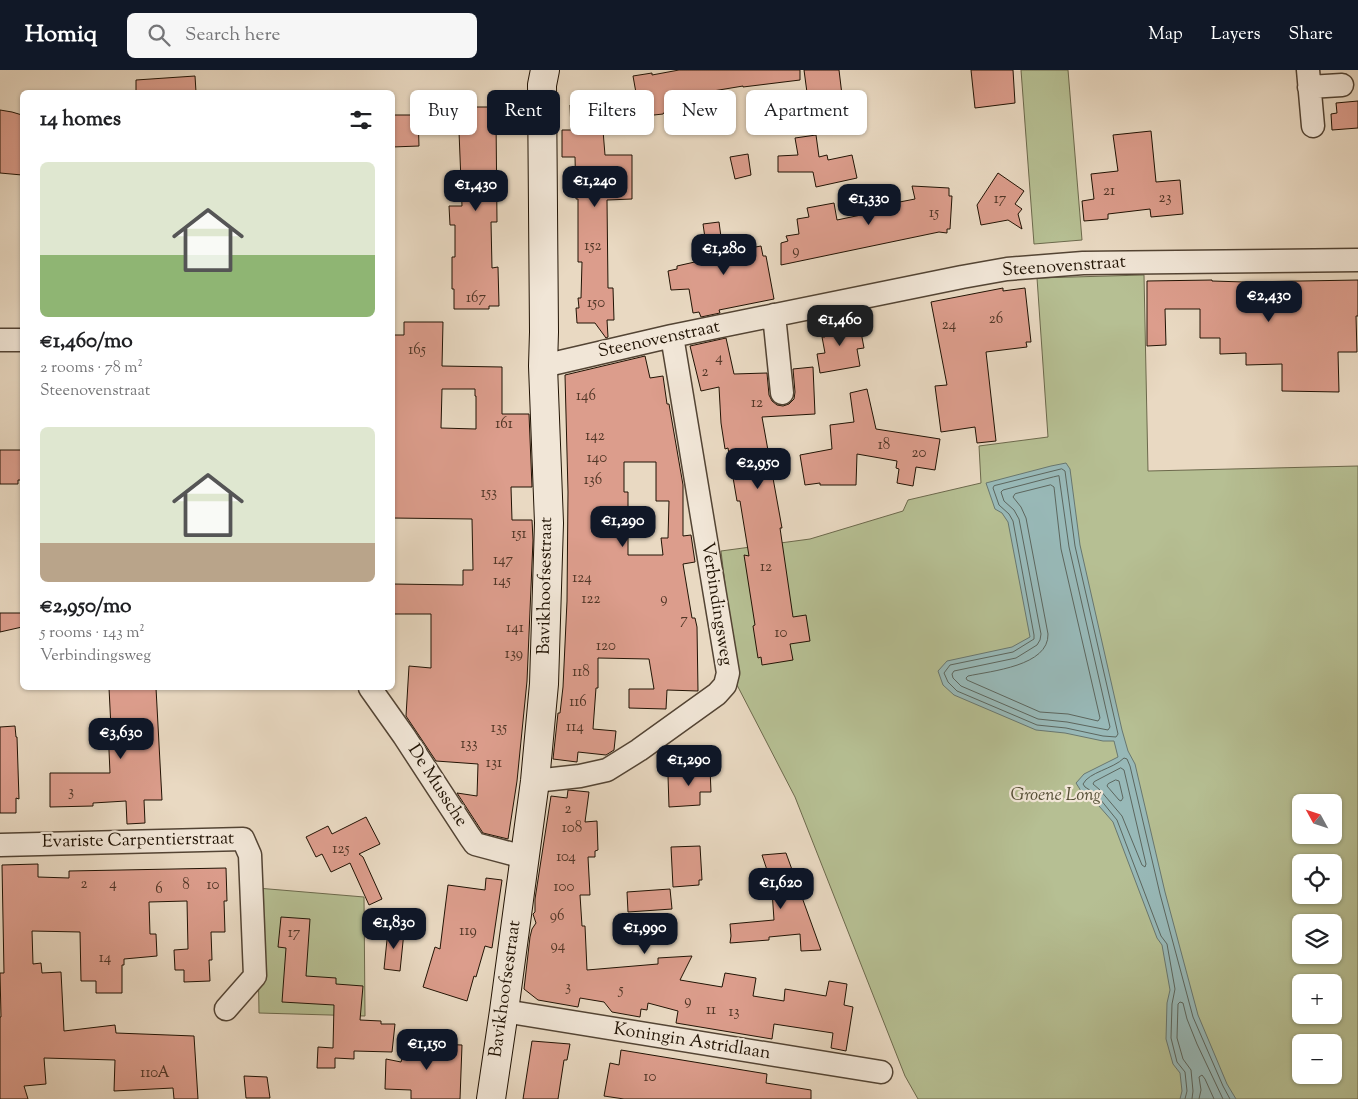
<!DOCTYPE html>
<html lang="en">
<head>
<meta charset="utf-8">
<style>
	body { margin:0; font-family:"Sorts Mill Goudy",serif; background:#f6f6f6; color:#202124; height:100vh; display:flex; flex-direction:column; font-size:19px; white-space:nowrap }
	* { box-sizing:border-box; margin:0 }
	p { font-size:16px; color:#757577 }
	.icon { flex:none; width:28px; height:28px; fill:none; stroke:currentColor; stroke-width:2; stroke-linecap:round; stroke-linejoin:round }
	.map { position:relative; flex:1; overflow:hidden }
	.panel { position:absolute; left:20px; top:20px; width:375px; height:600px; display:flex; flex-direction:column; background:#fff; border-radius:8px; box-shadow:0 1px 4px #0004 }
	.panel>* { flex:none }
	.top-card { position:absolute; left:410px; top:20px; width:475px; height:45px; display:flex; gap:10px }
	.needle { width:32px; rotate:310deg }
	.tools { position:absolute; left:1292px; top:724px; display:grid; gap:10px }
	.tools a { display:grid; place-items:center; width:50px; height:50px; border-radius:8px; background:#fff; box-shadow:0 1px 4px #0004; font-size:25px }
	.price { position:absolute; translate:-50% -42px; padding:0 11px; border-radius:10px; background:#111827; color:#fff; font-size:16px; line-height:32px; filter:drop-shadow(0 1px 2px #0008) }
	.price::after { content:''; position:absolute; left:50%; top:30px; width:15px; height:11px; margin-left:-8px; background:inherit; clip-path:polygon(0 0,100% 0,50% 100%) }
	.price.current { background:#222; color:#fff }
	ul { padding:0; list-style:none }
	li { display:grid; align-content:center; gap:10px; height:265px; padding:0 20px }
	li span { display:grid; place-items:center; height:155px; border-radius:8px; color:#555 }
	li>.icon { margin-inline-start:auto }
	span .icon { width:90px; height:90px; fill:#fffc; stroke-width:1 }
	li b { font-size:21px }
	h2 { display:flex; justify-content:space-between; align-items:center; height:60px; padding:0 20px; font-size:21px }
	.chip { padding:0 18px; border-radius:8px; background:#fff; box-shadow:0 1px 4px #0004; font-size:18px; line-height:45px }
	.chip.current { background:#111827; color:#fff }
	header { display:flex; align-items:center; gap:30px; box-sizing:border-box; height:70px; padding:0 25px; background:#111827; color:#fff }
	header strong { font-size:24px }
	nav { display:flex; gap:28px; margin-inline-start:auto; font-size:18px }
	.search { width:350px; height:45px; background:#f6f6f6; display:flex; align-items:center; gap:12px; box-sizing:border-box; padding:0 18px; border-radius:8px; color:#757577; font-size:19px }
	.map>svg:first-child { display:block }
</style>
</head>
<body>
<header>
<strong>Homiq</strong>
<div class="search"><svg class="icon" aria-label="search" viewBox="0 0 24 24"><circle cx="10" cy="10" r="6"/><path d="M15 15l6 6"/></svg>Search here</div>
<nav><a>Map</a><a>Layers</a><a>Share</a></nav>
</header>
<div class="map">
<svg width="1358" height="1029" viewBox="0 0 1358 1029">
	<rect width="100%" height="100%" fill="#e9d9c2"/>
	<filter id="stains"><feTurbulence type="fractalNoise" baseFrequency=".004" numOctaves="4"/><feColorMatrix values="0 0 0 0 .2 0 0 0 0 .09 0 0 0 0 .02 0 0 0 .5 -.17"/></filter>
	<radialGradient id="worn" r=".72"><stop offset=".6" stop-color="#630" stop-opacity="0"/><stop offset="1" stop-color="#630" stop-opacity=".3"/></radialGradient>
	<path fill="#b6bf93" stroke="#6c694c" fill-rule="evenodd" d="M1021 0H1068L1082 170 1034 174Z
		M1144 205 1148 401 1358 396V1029H918L905 1006 795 727 737 615 721 481 810 469 903 441 908 430 981 413 979 376 1048 367 1037 208ZM1301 732H1334V765H1301ZM1301 792H1334V825H1301ZM1301 852H1334V885H1301ZM1301 912H1334V945H1301ZM1301 972H1334V1005H1301Z
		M257 818 364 827 365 946 259 943Z"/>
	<path fill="#98b9b8" stroke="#687770" d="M1066 393 1070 399 1080 475 1122 660 1128 681 1135 694 1165 822 1198 945 1227 1014 1236 1029H1180L1182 1021 1180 1003 1173 994 1166 969 1167 933 1170 920 1162 875 1157 868 1113 752 1092 728 1081 721 1076 713 1084 704 1118 687 1114 671H1103L1065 663 1036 660 954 625 943 615 938 601 947 591 1012 577 1030 567 1008 452 1002 443 995 439 986 413 1051 396Z"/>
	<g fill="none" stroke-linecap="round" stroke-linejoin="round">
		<path stroke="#5c665e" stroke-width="1" d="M1062 399 1065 401 1075 476 1118 664 1116 667 1103 666 1066 658 1037 655 957 621 948 612 944 603 950 595 1013 582 1034 569V565L1013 451 1009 444 999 435 993 418 994 416Z
			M1059 406 1069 477 1110 657 1108 660 1067 652 1038 649 961 616 953 608 952 604 954 601 1016 588 1037 575 1040 570 1041 564 1019 449 1014 440 1004 431 1001 422 1003 420 1053 407Z
			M1051 415 1054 417 1061 479 1100 648 1098 651 1068 644 1040 642 967 610 966 608 968 606C991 601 1049 596 1048 564L1026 448 1021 437 1013 427 1015 424Z
			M1121 698 1124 700 1146 794 1145 797 1142 795 1122 746 1100 720 1093 714 1094 712Z
			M1116 710 1119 711 1123 728 1121 731 1119 730 1107 716 1108 714Z
			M1185 1029 1187 1021 1185 1002 1177 992 1171 968 1172 934 1175 919 1167 874 1161 866 1117 750 1096 724 1085 717 1083 714C1089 702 1113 699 1124 688L1127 689 1130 696 1160 824 1193 947 1223 1016 1230 1029
			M1192 1029 1193 1021 1191 1000 1183 989 1177 968 1178 934 1180 932 1183 933 1187 949 1197 974 1223 1029
			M1199 1029 1201 1020 1199 1007 1202 1005 1205 1009 1214 1029"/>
	</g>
	<path fill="#dc9d8c" stroke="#211304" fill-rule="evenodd" d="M679 0H800V10L743 17V16L707 22V25L672 32 663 44 654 45 643 38 642 34H638L633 6 652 3V5Z
		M804 0H839L842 25 808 30Z
		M971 0H1013L1015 33 975 38Z
		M195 6 196 22H136V10Z
		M1358 31V58L1332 60 1331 44 1337 43 1336 33Z
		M570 35 601 36 605 85H632V129L607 130 608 218H613L614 250H607L608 267 606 268 595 253H577L576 238H579L578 228H581L582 192H578V129H576L575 87H562V60H571Z
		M458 37H490V48H496L497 152H491L492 198 498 197 499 236H489V239H454V219H452V187H455V155H450L449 136H462Z
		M0 40 12 42 22 45V105L0 103Z
		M392 45H418L419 76 392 77Z
		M1151 61 1156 112 1180 110 1183 144 1151 147 1150 139 1108 144V149L1084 151 1082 131 1094 129 1091 104 1118 101 1113 65Z
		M816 65 819 87 827 85 828 90 852 85 857 108 816 117 813 102H778V86L798 85 795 68Z
		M748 84 751 105 735 109 730 87Z
		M998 103 1024 121 1015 134 1022 139 1018 144 1022 159 1008 150 981 155 977 135Z
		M912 116 949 118V126H952L950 159H947V163L939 162 781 195V173L788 171 786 166 799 164 797 149 809 147 807 138 834 133 837 150 880 141 879 136 915 129Z
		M719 152 721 167 729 165 733 181 761 176 763 186H766L774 229 719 240 720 243 701 247 699 242 693 243 689 219 671 220 668 201 677 199V196L708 189 703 154Z
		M1212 210V211L1245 212 1358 210V246H1356L1357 282H1338L1339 322 1282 321V294L1246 295V283L1220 284V268H1200V239H1165L1166 275 1147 276V211Z
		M1003 218V221L1025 218 1031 272H1026L1027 277 986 282 996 371 977 373 975 357 941 362 935 316 947 315 931 232Z
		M855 250 857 262H861L864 278 857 279 860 296 820 303 817 284 825 283 822 267H825L823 256Z
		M404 252H443L442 296 502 297V344H529L532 417H511L512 450H532L533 470 527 611 517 711 508 769 483 763 457 723 477 726 478 694 436 691 406 646 409 596 431 598V544H392V514L463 515V500H473L472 449 392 448V265H404ZM442 319H475V326H476V359L441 358Z
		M726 268 734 304 767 303 769 325 772 331 777 335 783 336 789 334 794 329 795 322 793 299 813 297 815 344 762 347 782 458H780L793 547 806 545 810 571 790 574 793 590 762 595 761 587 758 588 753 556 755 555 744 485 749 486 740 431H737L728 378 725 379 721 353 719 317 701 321 690 276Z
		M645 286 650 308 663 306 667 334H669L683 415V466L691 465 695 492 683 494 692 548H695L697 557 698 621 667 620 666 639 629 638V619H654L649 589 598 588V618H596L593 659 616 661 614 680 606 685 578 682 577 692 553 689 558 643H560L563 617 567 531 568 422 565 305ZM624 392H656V431H669L668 468H661L663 485H628V422H624Z
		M867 319 876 359 940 369 935 400 916 397 913 416 897 413 899 399 896 398 897 391 857 384 856 415H820V413L805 415 800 385 832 379 830 355 854 352 850 323Z
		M0 380H22V410H18V414H0Z
		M0 543H22V557L0 562Z
		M109 618H156L162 730H144L145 753 127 754 126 731 93 733V736L50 737V703H110L108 658H111Z
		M15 656 16 667H17L19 729 16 728V743H0V657Z
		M710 698 711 722H700V735L669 737 668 706 687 705V699Z
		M568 720 589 722 585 752 597 751 598 780 595 781V787H588L590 825H580L582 856H585L587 900 658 894V888L692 886 680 910 722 917 725 903 756 908 753 926 784 931 785 919 826 926 829 911 847 914 844 935 853 937 846 981 831 978 833 963 774 954 772 969 676 953 678 941 648 933 647 940 641 939 640 947 612 942 604 932 580 928 578 937 538 930 524 919 530 867 532 859 536 853 533 844 535 842V829L551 726 567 728Z
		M366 747 380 774 359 784 363 787 382 829 369 835 350 793 331 802 322 784 316 787 306 767 328 756 332 764Z
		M700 776 702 810H699V815L673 817 671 777Z
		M786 783 821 880 801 881 800 864 769 867V870L730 873 731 866 730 854 774 850 771 806H769L762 785Z
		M38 794V807L69 808V801L226 798 227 831H224L225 862H211L212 890H209L210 911 184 912V900H175L174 880 188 879 187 831 149 832 150 864H156L157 886 124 889V895H122V923H96V911H81L80 862 32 861 33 894 41 893 42 903 61 902 64 961 115 955 116 963 194 966 198 1029H174L173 1018 114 1021 115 990 44 988 46 1014 24 1016 28 1029H0V947H1L0 903H4L2 795Z
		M486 808 502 810 492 878 485 876 476 907 474 906 467 931 423 917 435 877 440 879 448 815 485 820Z
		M670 819 672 839 628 842 627 822Z
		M281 847 310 849 306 906 336 908V914L363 916 360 950 381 951V954H395L392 982 354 981V989L335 988V998H317L318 977 333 978 334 935 282 932 286 878 278 877Z
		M388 860 404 862 400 901 384 899Z
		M532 971 570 974 567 990H564L558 1029H523Z
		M406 973 462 975 460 1029H411V1020L385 1019 386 989 401 992Z
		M621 980 767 1004 766 1013 811 1020V1029H624L604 1026 610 993 619 995Z
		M244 1006 267 1007 270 1028H246Z"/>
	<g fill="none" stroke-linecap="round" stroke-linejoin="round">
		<defs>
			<path id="street" d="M1308 0 1313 56
				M1309 17 1342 15
				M774 245 782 323
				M0 270H22
				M543 296 672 266 962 207 1007 199 1083 193 1358 190
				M370 618 404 666 470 767 475 774 524 787
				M535 711 580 706 607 700 639 680 717 624 725 615 728 603 672 266
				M0 775 243 769 250 785 255 906 226 939
				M504 941 881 1002"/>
			<path id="secondary" d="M491 1029 504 941 535 711 544 614 549 453 543 296 544 262 542 15 545 0"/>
		</defs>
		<use href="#street" stroke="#534434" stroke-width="25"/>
		<use href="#secondary" stroke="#211304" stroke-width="30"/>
		<use href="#street" stroke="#f1e6d7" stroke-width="22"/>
		<use href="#secondary" stroke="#f1e6d7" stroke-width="28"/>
	</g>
	<g text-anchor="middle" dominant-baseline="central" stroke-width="4.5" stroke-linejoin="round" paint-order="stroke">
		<g font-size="15" fill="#503626">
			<text x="1109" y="121">21</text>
			<text x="1165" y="128">23</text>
			<text x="1000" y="129">17</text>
			<text x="934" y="143">15</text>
			<text x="593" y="176">152</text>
			<text x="796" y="181">9</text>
			<text x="476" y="228">167</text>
			<text x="596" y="233">150</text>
			<text x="996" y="249">26</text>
			<text x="949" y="255">24</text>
			<text x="417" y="280">165</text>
			<text x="719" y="288">4</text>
			<text x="705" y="302">2</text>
			<text x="586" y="326">146</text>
			<text x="757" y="333">12</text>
			<text x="504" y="354">161</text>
			<text x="595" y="366">142</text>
			<text x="884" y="375">18</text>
			<text x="919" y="383">20</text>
			<text x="597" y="388">140</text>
			<text x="593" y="410">136</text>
			<text x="489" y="423">153</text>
			<text x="519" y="464">151</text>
			<text x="503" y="490">147</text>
			<text x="766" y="497">12</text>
			<text x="582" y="508">124</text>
			<text x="502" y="511">145</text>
			<text x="591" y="529">122</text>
			<text x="664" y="529">9</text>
			<text x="684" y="550">7</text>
			<text x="515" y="558">141</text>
			<text x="781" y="563">10</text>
			<text x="606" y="576">120</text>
			<text x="514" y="584">139</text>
			<text x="581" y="602">118</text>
			<text x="578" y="632">116</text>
			<text x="575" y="657">114</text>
			<text x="499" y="658">135</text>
			<text x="469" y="674">133</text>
			<text x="494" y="693">131</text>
			<text x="71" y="722">3</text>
			<text x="568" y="739">2</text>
			<text x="572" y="758">108</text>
			<text x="341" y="779">125</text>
			<text x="566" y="787">104</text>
			<text x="84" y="814">2</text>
			<text x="113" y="814">4</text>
			<text x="186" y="815">8</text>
			<text x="213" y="815">10</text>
			<text x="564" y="817">100</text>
			<text x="159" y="819">6</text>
			<text x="557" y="846">96</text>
			<text x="468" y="861">119</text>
			<text x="294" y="863">17</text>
			<text x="558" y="876">94</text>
			<text x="105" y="888">14</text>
			<text x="568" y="917">3</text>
			<text x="621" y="920">5</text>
			<text x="688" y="931">9</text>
			<text x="711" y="940">11</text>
			<text x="734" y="942">13</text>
			<text x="155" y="1003">110A</text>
			<text x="650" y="1007">10</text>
		</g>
		<g font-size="18" fill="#211304" stroke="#f1e6d7">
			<text transform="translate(1064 197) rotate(-4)">Steenovenstraat</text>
			<text transform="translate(659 270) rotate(-12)">Steenovenstraat</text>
			<text transform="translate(546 516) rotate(-89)">Bavikhoofsestraat</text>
			<text transform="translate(716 534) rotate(81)">Verbindingsweg</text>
			<text transform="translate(437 716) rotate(57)">De Mussche</text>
			<text transform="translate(138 771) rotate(-1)">Evariste Carpentierstraat</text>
			<text transform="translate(506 919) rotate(-82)">Bavikhoofsestraat</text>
			<text transform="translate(692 972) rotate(9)">Koningin Astridlaan</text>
		</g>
		<g font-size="18" font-style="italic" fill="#554f36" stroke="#f1e6d7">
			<text x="1056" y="726">Groene Long</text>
		</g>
	</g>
	<rect width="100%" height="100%" filter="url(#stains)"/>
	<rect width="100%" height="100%" fill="url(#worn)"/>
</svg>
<div class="tools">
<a><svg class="needle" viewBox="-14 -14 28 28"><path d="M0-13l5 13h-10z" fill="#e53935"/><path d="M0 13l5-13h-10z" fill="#757577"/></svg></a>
<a><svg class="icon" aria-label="locate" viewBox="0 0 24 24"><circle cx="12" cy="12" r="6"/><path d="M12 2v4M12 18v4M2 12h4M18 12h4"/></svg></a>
<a><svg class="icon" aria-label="layers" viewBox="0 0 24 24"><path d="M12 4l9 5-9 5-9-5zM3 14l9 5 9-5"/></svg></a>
<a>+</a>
<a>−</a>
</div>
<b class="price" style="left:595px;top:138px">€1,240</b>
<b class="price" style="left:476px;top:142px">€1,430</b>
<b class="price" style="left:869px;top:156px">€1,330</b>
<b class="price" style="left:724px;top:206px">€1,280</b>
<b class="price" style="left:1269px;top:253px">€2,430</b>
<b class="price current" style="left:840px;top:277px">€1,460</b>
<b class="price" style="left:758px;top:420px">€2,950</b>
<b class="price" style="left:623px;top:478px">€1,290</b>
<b class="price" style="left:121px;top:690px">€3,630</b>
<b class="price" style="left:689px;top:717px">€1,290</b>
<b class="price" style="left:781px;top:840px">€1,620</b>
<b class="price" style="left:394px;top:880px">€1,830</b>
<b class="price" style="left:645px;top:885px">€1,990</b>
<b class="price" style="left:427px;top:1001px">€1,150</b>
<div class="top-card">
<a class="chip">Buy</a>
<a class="chip current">Rent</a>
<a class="chip">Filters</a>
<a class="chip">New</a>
<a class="chip">Apartment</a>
</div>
<section class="panel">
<h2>14 homes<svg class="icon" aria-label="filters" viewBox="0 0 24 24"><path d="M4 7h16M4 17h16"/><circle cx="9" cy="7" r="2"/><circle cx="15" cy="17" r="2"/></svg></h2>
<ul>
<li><span style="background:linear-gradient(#dfe7d0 60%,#8fb573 0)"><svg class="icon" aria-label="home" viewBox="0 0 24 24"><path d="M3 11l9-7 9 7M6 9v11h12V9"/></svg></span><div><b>€1,460/mo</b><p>2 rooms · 78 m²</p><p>Steenovenstraat</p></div></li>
<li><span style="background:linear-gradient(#dfe7d0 75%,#b9a48a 0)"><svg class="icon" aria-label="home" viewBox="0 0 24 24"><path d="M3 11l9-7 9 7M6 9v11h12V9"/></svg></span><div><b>€2,950/mo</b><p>5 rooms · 143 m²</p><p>Verbindingsweg</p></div></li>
</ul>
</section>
</div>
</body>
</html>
